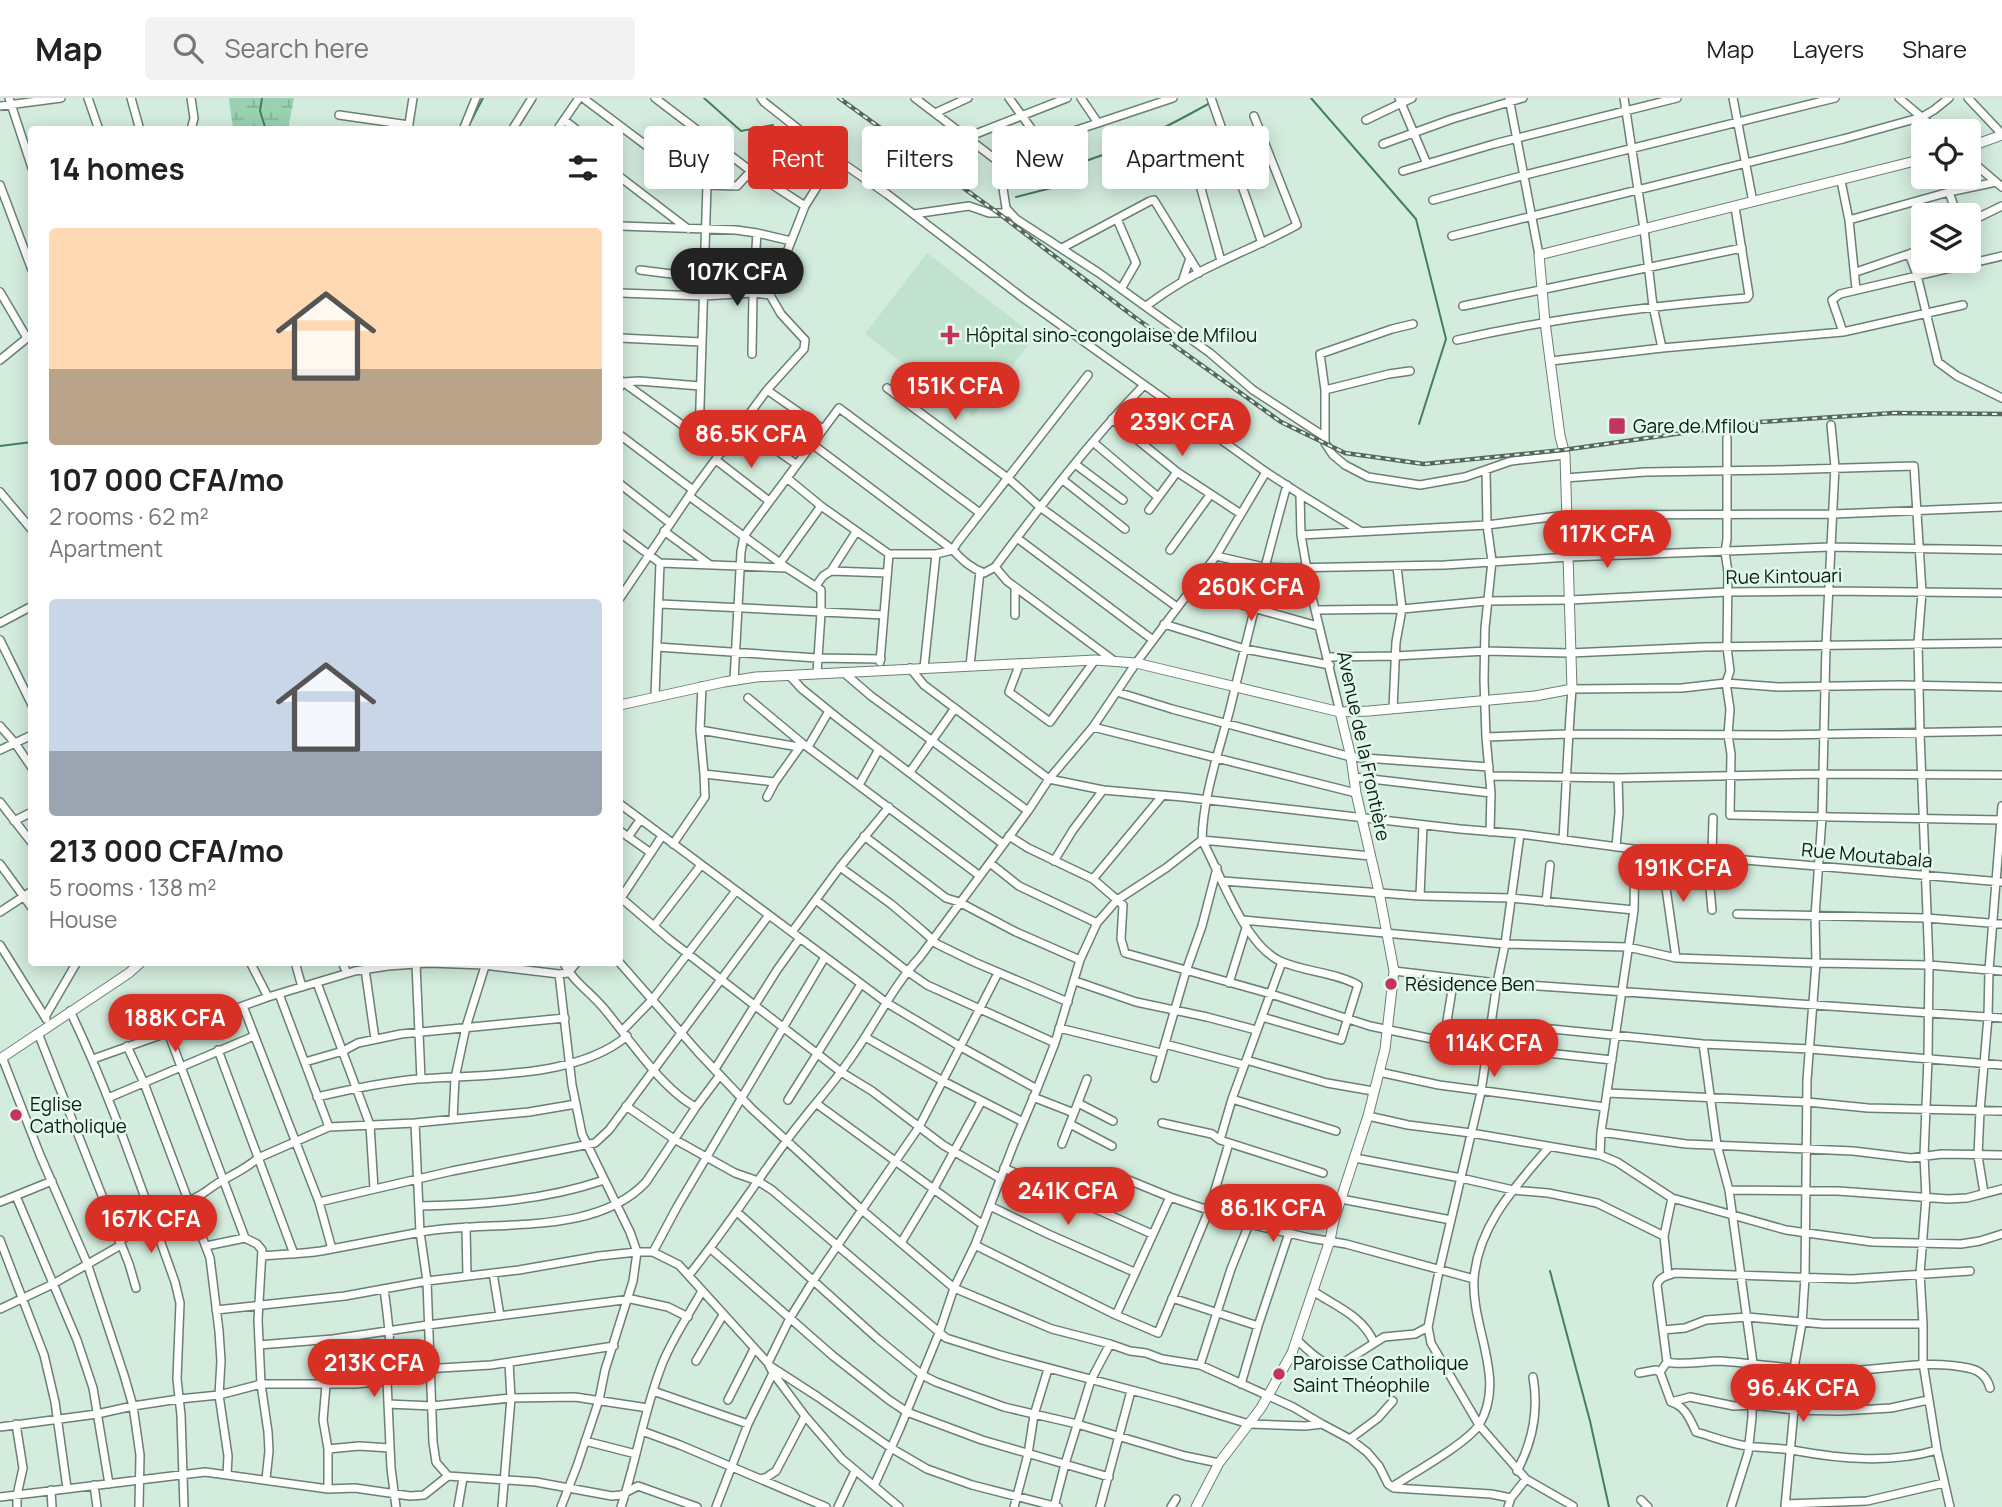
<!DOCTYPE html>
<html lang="en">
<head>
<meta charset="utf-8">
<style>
	body { margin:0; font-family:Manrope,sans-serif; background:#f2f2f2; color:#222; height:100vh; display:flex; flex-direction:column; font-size:26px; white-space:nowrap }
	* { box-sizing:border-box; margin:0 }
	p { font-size:23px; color:#767676 }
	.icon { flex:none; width:38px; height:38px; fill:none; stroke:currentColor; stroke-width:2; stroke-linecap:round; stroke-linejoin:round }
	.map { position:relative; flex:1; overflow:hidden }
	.drawer { position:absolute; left:28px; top:28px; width:595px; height:840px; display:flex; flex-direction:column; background:#fff; border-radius:7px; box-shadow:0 4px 18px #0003 }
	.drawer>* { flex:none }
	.hud { position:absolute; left:644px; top:28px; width:665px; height:63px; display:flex; gap:14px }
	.buttons { position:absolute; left:1911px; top:21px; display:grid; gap:14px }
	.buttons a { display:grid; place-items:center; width:70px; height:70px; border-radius:7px; background:#fff; box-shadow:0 4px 18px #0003; font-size:35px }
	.price { position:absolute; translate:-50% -60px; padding:0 16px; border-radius:24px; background:#d93025; color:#fff; font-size:23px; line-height:46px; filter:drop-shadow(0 2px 4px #0008) }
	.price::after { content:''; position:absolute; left:50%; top:42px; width:21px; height:16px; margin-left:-10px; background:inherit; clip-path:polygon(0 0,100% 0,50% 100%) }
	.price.active { background:#222; color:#fff }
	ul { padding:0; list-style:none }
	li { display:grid; align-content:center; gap:14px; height:371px; padding:0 21px }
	li span { display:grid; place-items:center; height:217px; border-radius:7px; color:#555 }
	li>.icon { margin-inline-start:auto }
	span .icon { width:126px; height:126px; fill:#fffc; stroke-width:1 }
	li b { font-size:30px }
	h2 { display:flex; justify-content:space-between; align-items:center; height:84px; padding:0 21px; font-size:30px }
	.tag { padding:0 24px; border-radius:7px; background:#fff; box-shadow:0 4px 18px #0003; font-size:24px; line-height:63px }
	.tag.active { background:#d93025; color:#fff }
	header { display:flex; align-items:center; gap:42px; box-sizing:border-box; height:98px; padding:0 35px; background:#fff; border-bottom:2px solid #e0e0e0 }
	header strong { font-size:33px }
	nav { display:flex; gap:38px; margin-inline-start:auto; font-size:24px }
	.search { width:490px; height:63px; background:#f2f2f2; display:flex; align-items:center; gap:18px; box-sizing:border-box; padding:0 24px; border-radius:7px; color:#767676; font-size:26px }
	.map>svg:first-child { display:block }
</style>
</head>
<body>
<header>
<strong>Map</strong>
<div class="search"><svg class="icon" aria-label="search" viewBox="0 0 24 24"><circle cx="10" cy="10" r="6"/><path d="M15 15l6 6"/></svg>Search here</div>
<nav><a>Map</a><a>Layers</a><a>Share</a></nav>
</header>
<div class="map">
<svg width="2002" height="1409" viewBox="0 0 2002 1409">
	<defs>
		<pattern id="wetland-marsh" width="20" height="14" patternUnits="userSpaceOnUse" patternTransform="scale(1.75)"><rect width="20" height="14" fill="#99d1b1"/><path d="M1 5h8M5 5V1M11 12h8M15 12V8" fill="none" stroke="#83b397"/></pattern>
	</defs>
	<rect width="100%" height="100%" fill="#d3ecdd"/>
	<path fill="#c1e2ce" d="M927 155 1035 238 973 319 865 236Z"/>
	<path fill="url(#wetland-marsh)" d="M229 0H294L288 31H233Z"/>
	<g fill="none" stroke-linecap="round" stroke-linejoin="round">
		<path stroke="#447f60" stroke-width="2" d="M262 0 260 13 266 32
			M704 0 741 33 773 27
			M1311 0 1416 121 1446 241 1419 326
			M467 31 483 0
			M1016 99 1059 88 1066 69C1117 55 1163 31 1210 5
			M0 348 32 344
			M1550 1173 1590 1323 1609 1409"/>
		<defs>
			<path id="minor" d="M9 0 32 70
				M88 0 99 32
				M131 0 140 32
				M191 0 194 20 191 32
				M583 0 696 85 707 87 737 88 751 73
				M655 0 751 73 805 108
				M761 0 764 4 835 60 887 96 1023 200 1266 374 1300 396 1301 437 1311 495 1340 614
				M915 0 999 64 1006 110 1016 121 1099 175 1210 255 1253 292 1325 339
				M1009 0 1041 44
				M1081 0 1098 25
				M1211 0 1262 145
				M1399 0 1427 66
				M1509 0 1539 157
				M1624 0 1644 131 1653 208 1662 250
				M1733 0 1753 104
				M1899 0 1938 33
				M1968 0 2002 36
				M0 8 61 0
				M935 15 968 0
				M339 17 409 27
				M564 22 577 32
				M1366 22 1412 0
				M408 32 413 0
				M463 32 476 0
				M512 32 532 0
				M557 32 579 0
				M968 39 1067 0
				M1187 40 1221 163
				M1383 46 1452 21 1523 0
				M1969 61 2002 89
				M999 64 1041 44 1173 0
				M1403 73 1494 46 1677 0
				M620 79 688 131
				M1841 83 1849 122 1856 191
				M0 87 32 172
				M1949 94 1957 117
				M1433 102 1525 77 1835 0
				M914 116 969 108 989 115H1009
				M1117 121 1136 165 1121 191
				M1849 122 1949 94 1996 84
				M1969 124 2002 108
				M620 128 736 132 757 135 791 143
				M1452 138 1843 41 1922 19 1934 12 1949 0
				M1969 147 1974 163
				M1062 150 1150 103 1154 102 1199 175
				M1909 156 1917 177 1938 264 1957 278 2002 300
				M640 172 703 180
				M1856 174 1909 156 1923 150
				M1182 184 1190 160
				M0 194 27 240
				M620 195 703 198 753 195 770 197
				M1146 208C1169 191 1195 175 1222 163 1247 151 1272 141 1297 127L1254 18
				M1463 208 1742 150
				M1413 226 1392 231 1320 256 1325 292V345L1333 357 1345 367 1368 379 1420 387 1465 379 1511 363 1565 357
				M1843 234 1832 202 1840 196 2002 158
				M620 240 701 244
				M1457 242C1553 220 1649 208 1747 200L1749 197 1735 109
				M752 256 753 195 757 135
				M0 262 32 236
				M1551 263 1662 250 1843 234 1963 207
				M620 282 721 355
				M620 289 623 284 639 283 700 288
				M887 290 1009 381 1040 409 1177 509
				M767 292 823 331
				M1325 292 1389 276 1410 273
				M1112 321 1177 374 1241 416
				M741 327 796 366
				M620 337 693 392
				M699 339 707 87
				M1727 340V441L1725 454 1728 474 1727 549 1730 573 1726 585 1730 611 1728 637 1731 656 1730 717 2002 722
				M1093 344 1158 399
				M812 346 953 452C963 463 971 470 984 475L995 469C1042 406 1090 343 1144 287
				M716 362 769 403
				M1075 366 1123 402
				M1486 372 1487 427 1492 463 1485 530 1484 582 1486 639 1491 695 1490 734
				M787 380 821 408 889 456H936L953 452 957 445 1088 277
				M1565 380 1645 374 1775 372 1914 368 1922 494 1918 545 1920 635 1929 867 1928 960 1924 1058 1926 1100 1920 1176 1923 1226V1265L1937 1352 1950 1409
				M1063 382 1125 431
				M620 386 670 425
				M0 394 32 432
				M1300 396 1360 433
				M689 398 787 470 821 492V515L817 575
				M1149 412 1177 374
				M664 433 709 466
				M620 435 660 465 787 470
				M1301 437 1487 427 1567 417 1834 416 2002 409
				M1017 440 1153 542
				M1170 452 1210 397
				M1216 458 1264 469 1286 470 1445 467 1569 459 1830 449 2002 452
				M780 465 821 408
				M995 469 1007 483 1113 562
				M831 473 856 434
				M816 488 823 478 831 473 887 475
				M1192 493 1318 528
				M620 500 693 392 767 292 804 251 805 242 781 216 770 197 805 108 835 60
				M660 506 884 517
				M1315 512 1402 511 1487 503 1570 502 1727 494 1830 493 2002 495
				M1015 517V489
				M0 525 32 508
				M1164 526 1245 551 1330 567
				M0 542 32 607
				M657 549 817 560 881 561
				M1328 559 1395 558 1486 553 1570 555 1704 549 2002 545
				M880 564 889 456
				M1020 565 1009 594 1050 624 1095 562
				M970 568 980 473
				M910 570 924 587 1049 681 1103 692 1183 699 1460 731 1520 736 1663 755 2002 784
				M924 570 936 456
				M843 574 871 598 1028 713
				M789 577 802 591 839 621 1003 746
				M734 582 741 454 744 438 839 310 980 415
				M1117 594 1172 611 1351 659 1489 669
				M655 598 660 465
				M748 600 802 645 980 778
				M1393 611 1396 544 1402 511 1397 469
				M0 628 15 645 32 670
				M1093 629 1356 695
				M700 632 799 649
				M1486 639 1568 636 1780 637 2002 633
				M808 649 829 613
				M0 652 32 637
				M910 674 955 610
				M704 676 775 684
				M1490 678 1618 680 1822 676 2002 677
				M1354 679 1491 695
				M859 687 879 651
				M767 699 775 684 802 646
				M0 704 32 745
				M620 706 887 905 961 949 1037 991
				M14 723 32 714
				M620 733 651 755
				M1520 736 1505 846 1497 885 1481 994 1439 1173 1428 1229 1431 1245 1479 1327 1526 1381 1573 1408
				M864 738 946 800 959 804 1016 834 1080 862
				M1009 738 1028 750 1093 781 1123 807 1121 841 1125 855 1271 896 1370 928 1447 944 1612 962
				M628 739 640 722
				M1563 742C1566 692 1568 641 1572 591L1682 590 1726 585 1778 589 1900 587 2002 589
				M673 746 705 699 704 676 700 632 702 588
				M1616 749 1619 714 1618 680
				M1663 755 1665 783 1676 860
				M1707 758 1712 812
				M1712 758 1713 720
				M1054 763 1073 732 1103 692
				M990 765 1019 788 1097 825
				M0 766 32 810
				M840 769 891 806 923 833 937 846 974 864 1068 904
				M1093 781 1162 698
				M1223 783 1420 798 1511 800 1634 812
				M1420 798 1423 727
				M620 799 670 842 841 974 872 993 943 1047 1001 1081
				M621 800 662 738
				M816 802 907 873 927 887 1055 945
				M1546 804 1550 767
				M0 814 32 793
				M1737 816 1926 820 2002 826
				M1243 822 1505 846 1628 849 1676 860 1816 865 1929 867 2002 873
				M654 828 701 767
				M792 834 840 769 889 709
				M0 847 45 919
				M250 864 268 899
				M295 864 302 889
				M342 864 347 875
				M563 864C573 884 593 896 606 913 630 942 663 992 696 1009
				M619 864 698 954 751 1010 862 1112 954 1190 1052 1231 1110 1246 1130 1253 1146 1255 1162 1261 1200 1267 1293 1309 1322 1326
				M416 866 421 981
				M365 871 375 941
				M1394 873 1497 885 2002 920
				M559 876 572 987 582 1036 630 1134 637 1154 633 1183 605 1272 599 1302 577 1368 561 1409
				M1075 883 1136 904 1207 919 1256 932
				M317 885 370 1027 374 1091
				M1229 885 1246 830
				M279 896 329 1029
				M243 908 319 1104 332 1151
				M70 913C112 1000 142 1093 175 1184L180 1205 177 1281 181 1317 184 1409
				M1262 919 1341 942 1358 887C1335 874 1304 874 1280 863 1244 846 1221 777 1202 742 1203 698 1219 653 1230 611 1248 536 1266 462 1287 387
				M46 921 45 919 77 864
				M1491 925 1703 946 1810 951 2002 967
				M1059 930 1161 955
				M622 933 652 902 735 794
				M168 934 245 1140 257 1146 262 1152 258 1222 261 1286 268 1334 269 1353 266 1381
				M38 935 129 1166 136 1190
				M865 939 943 983 1023 1024
				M1447 944V923L1454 880
				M1165 946 1244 967
				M1703 946 1717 1047 1729 1092 1753 1265 1752 1319 1748 1355 1731 1409
				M127 948 144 985 210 1160 219 1233 221 1263 219 1297 228 1358 227 1377
				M218 952 294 1156
				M2 959 40 1057 87 1165 124 1277 133 1308 140 1357 139 1409
				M93 961 268 899 355 873 388 868 429 865 484 867 559 876 568 875 577 864
				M1246 962 1327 985 1373 993
				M305 964 343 953 358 945 401 936 565 920
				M715 971 777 872 800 840
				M1379 974 1439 987 1605 1009
				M1155 980 1186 873 1202 828 1217 770
				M1607 995 1807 1004 1868 1010 2002 1013
				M317 999C351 991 384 984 418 981 482 976 576 981 627 938
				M1033 999 1074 1015
				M108 1000 254 938
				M1232 1001 1336 1033
				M788 1002 861 886
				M1078 1005 1113 1023
				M817 1006 983 1127
				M626 1008 674 1041 735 1075 758 1083 772 1092 946 1240 1000 1257 1176 1304 1249 1326 1305 1328 1322 1326 1350 1341 1367 1354 1379 1368 1388 1386 1394 1390 1491 1396 1511 1400
				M1368 1018 1408 1027 1471 1035 1600 1057 1617 1064 1672 1100 1786 1132 1872 1144 1961 1146 1980 1143 2002 1136
				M453 1021 455 980 466 929 486 865
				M415 1025 420 1134 427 1183 433 1344 436 1364 448 1378 536 1384 612 1398 621 1397 638 1388 697 1409
				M1162 1025 1212 1036 1220 1042 1323 1075
				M1070 1026 1112 1048
				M1601 1034 1686 1046 1853 1053 1911 1060 1942 1056 2002 1057
				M1220 1042 1232 1001 1282 864
				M1062 1046 1087 981
				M1600 1057 1601 1034 1634 812 1635 752
				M1355 1060 1461 1080 1513 1092 1548 1095 1597 1105 1664 1138
				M1004 1070 1152 1136
				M1121 1079 1170 1099 1249 1126 1310 1140 1346 1146 1474 1181
				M1729 1092 1838 1093 1948 1101 1967 1100 2002 1091
				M1984 1095 1978 1058 1980 1013 1988 919 1989 872 2002 708
				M16 1098 77 1242 93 1290 109 1386
				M1170 1099 1116 1217 1158 1235 1209 1112 1229 1045
				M1341 1101 1451 1122
				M0 1104 52 1083
				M319 1104 452 1073 595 1045 609 1032 769 817
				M420 1108C481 1107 546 1102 604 1082
				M990 1108 1048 1136 1134 1174
				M737 1114 878 1241 922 1277 936 1284 1004 1309 1077 1326 1185 1358 1219 1365
				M466 1129 467 1178
				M0 1142 44 1257 55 1304 67 1390
				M119 1143C147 1127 175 1111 202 1096 210 1091 218 1084 225 1081 236 1075 248 1069 258 1060L329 1029 415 1025 529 1014 576 1006
				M901 1145 933 1092 981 1004
				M975 1147 1116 1217
				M206 1148 245 1140
				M710 1150 833 1258 889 1302 907 1314 982 1342 1109 1379
				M653 1154 677 1109 825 859
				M262 1158C282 1156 302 1156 321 1153 354 1147 388 1140 421 1134 490 1121 594 1140 646 1084L696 1009 720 977
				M493 1175 500 1218
				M689 1177C724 1134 754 1087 787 1042 808 1013 833 987 853 957 876 925 893 888 920 859L1028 713 1049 681 1093 629 1136 565 1216 458 1266 374
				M1668 1177 1664 1138 1672 1100
				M384 1191C388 1221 393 1253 387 1283L391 1370 396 1409
				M1313 1193C1337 1209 1361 1217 1374 1244
				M1172 1200 1258 1228
				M0 1211 53 1186 121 1147
				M216 1212 345 1198 427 1183 519 1172 599 1158 637 1154H653L679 1167 768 1265 773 1275 805 1318 842 1361 899 1409
				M1663 1232 1685 1230 1706 1222 1747 1219 1823 1226H1923
				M1297 1242C1308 1252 1323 1268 1338 1268L1384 1239 1415 1236 1428 1229
				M259 1247 333 1241 428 1227 631 1201 668 1209 688 1219
				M696 1263 723 1217
				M1667 1264 1657 1187C1660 1178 1667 1178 1675 1175L1852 1181 1970 1173
				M768 1265 790 1220 813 1183 919 1029 998 875
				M1200 1267 1231 1171 1249 1126
				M770 1268 818 1299 891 1350 927 1371 972 1387 1058 1409
				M389 1273 491 1267 614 1248
				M1660 1274 1671 1304C1685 1308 1690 1321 1696 1334 1714 1339 1730 1346 1748 1348 1763 1350 1777 1350 1792 1352 1840 1361 1890 1366 1937 1352
				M1639 1275 1656 1272 1660 1274 1667 1264C1683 1268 1703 1263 1720 1263 1761 1266 1803 1273 1844 1273 1886 1272 1926 1261 1968 1270 1979 1272 1987 1279 1990 1290
				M1241 1286 1258 1228 1289 1135
				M326 1287 323 1322 328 1351V1391
				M653 1293 748 1326
				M728 1302 754 1251
				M1671 1304 1690 1299 1734 1308 1752 1307 1794 1312 1840 1313 1891 1310 1928 1302
				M388 1306 432 1308 511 1300 575 1299 648 1310
				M16 1326 23 1370 17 1397V1409
				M0 1329 97 1316 133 1308 179 1301 219 1297 261 1286H355L387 1283
				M642 1333 680 1347 826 1409
				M1350 1341 1378 1320 1393 1303
				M585 1343 636 1356
				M328 1351 359 1348 390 1350
				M1517 1373C1533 1343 1539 1313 1533 1279
				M761 1381 767 1379 776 1373 805 1318
				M94 1387 97 1409
				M874 1388 900 1330 939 1235 954 1190 975 1147 1013 1048 1037 991 1055 945 1080 862 1097 825 1117 802 1166 770 1202 742 1371 758
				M1392 1389C1413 1375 1466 1346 1479 1327 1507 1281 1471 1230 1474 1181 1478 1127 1516 1088 1549 1049
				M51 1392 52 1409
				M0 1399 205 1374 328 1391 355 1390 410 1398 424 1397 448 1378
				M1641 1402 1648 1409
				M1785 1406 1867 1403 1944 1385
				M458 1409 463 1380
				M502 1409 511 1300 509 1265
				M621 1409C637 1361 644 1311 663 1264 673 1240 689 1216 702 1193
				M716 1409 748 1326 773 1275
				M838 1409 855 1373
				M1014 1409 1028 1356 1034 1317 1048 1271
				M1054 1409 1065 1366 1091 1282 1110 1246
				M1100 1409 1131 1293
				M1171 1409 1176 1401
				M1508 1409 1511 1400 1526 1381
				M1785 1409 1794 1312V1270L1802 1225 1805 1179 1807 982 1816 865 1815 818 1822 719 1826 547 1835 369 1831 327"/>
			<path id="tertiary" d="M1969 49 2002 37
				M620 607 724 584 756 579 1095 562 1136 565 1340 614 1369 613 1535 598 1572 591 1565 357 1560 338 1545 224 1539 157 1923 61
				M0 961 129 875 141 864
				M1196 1409 1219 1365 1261 1310 1292 1255 1330 1142 1334 1122 1368 1018 1385 951 1394 873 1379 794 1356 695 1351 659 1340 614"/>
		</defs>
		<use href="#minor" stroke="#6a8073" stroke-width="10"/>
		<use href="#tertiary" stroke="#6a8073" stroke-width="11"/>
		<use href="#minor" stroke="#fff" stroke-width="7"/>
		<use href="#tertiary" stroke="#fff" stroke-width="9"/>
		<defs>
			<path id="rail" d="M839 0 998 115 1133 218 1281 324 1345 355 1424 366 1563 352 1760 324 1894 315 2002 316"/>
		</defs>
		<use href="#rail" stroke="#58675e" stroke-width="4.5"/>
		<use href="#rail" stroke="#e0f9ea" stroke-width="2" stroke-dasharray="5" stroke-linecap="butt"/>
	</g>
	<g fill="#c33460" stroke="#e0f9ea" stroke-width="2.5">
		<path d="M946.5 226.5h7v7h7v7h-7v7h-7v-7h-7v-7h7z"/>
		<rect x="1608" y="319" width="18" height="18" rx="3.5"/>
		<circle cx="1391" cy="886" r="7"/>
		<circle cx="16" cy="1017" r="7"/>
		<circle cx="1279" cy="1276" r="7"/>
	</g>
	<g text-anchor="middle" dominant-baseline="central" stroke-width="5" stroke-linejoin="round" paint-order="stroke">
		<g font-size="19" fill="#101914" stroke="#e0f9ea" text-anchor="start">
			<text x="966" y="237">Hôpital sino-congolaise de Mfilou</text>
			<text x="1633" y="328">Gare de Mfilou</text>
			<text x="1405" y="886">Résidence Ben</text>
			<text x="30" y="1006">Eglise<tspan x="30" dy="22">Catholique</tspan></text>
			<text x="1293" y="1265">Paroisse Catholique<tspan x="1293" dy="22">Saint Théophile</tspan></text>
		</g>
		<g font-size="19" fill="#101914" stroke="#e0f9ea">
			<text transform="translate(1784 478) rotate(-1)">Rue Kintouari</text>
			<text transform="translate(1364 648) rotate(78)">Avenue de la Frontière</text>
			<text transform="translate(1867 757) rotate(5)">Rue Moutabala</text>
		</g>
	</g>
</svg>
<div class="buttons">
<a><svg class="icon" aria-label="locate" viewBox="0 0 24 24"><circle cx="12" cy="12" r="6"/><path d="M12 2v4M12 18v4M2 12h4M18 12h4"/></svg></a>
<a><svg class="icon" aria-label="layers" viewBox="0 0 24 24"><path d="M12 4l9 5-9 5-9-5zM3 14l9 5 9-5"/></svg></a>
</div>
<b class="price active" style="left:737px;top:210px">107K CFA</b>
<b class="price" style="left:955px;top:324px">151K CFA</b>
<b class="price" style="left:1182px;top:360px">239K CFA</b>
<b class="price" style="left:751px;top:372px">86.5K CFA</b>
<b class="price" style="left:1607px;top:472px">117K CFA</b>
<b class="price" style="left:1251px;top:525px">260K CFA</b>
<b class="price" style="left:1683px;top:806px">191K CFA</b>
<b class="price" style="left:175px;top:956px">188K CFA</b>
<b class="price" style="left:1494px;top:981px">114K CFA</b>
<b class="price" style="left:1068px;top:1129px">241K CFA</b>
<b class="price" style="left:1273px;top:1146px">86.1K CFA</b>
<b class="price" style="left:151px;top:1157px">167K CFA</b>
<b class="price" style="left:374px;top:1301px">213K CFA</b>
<b class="price" style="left:1803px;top:1326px">96.4K CFA</b>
<div class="hud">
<a class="tag">Buy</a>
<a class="tag active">Rent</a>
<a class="tag">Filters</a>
<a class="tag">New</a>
<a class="tag">Apartment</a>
</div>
<section class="drawer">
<h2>14 homes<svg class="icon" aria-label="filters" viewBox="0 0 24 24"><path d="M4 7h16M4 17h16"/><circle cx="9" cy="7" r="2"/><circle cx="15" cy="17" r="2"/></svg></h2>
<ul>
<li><span style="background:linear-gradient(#ffd9b3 65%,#b9a48a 0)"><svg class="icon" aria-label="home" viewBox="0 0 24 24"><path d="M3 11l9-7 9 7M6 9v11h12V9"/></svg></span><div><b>107 000 CFA/mo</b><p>2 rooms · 62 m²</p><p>Apartment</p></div></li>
<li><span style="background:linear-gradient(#c9d6e8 70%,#9aa5b1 0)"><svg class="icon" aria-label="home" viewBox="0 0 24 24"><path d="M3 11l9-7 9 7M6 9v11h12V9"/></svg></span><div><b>213 000 CFA/mo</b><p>5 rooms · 138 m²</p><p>House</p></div></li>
</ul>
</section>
</div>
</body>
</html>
